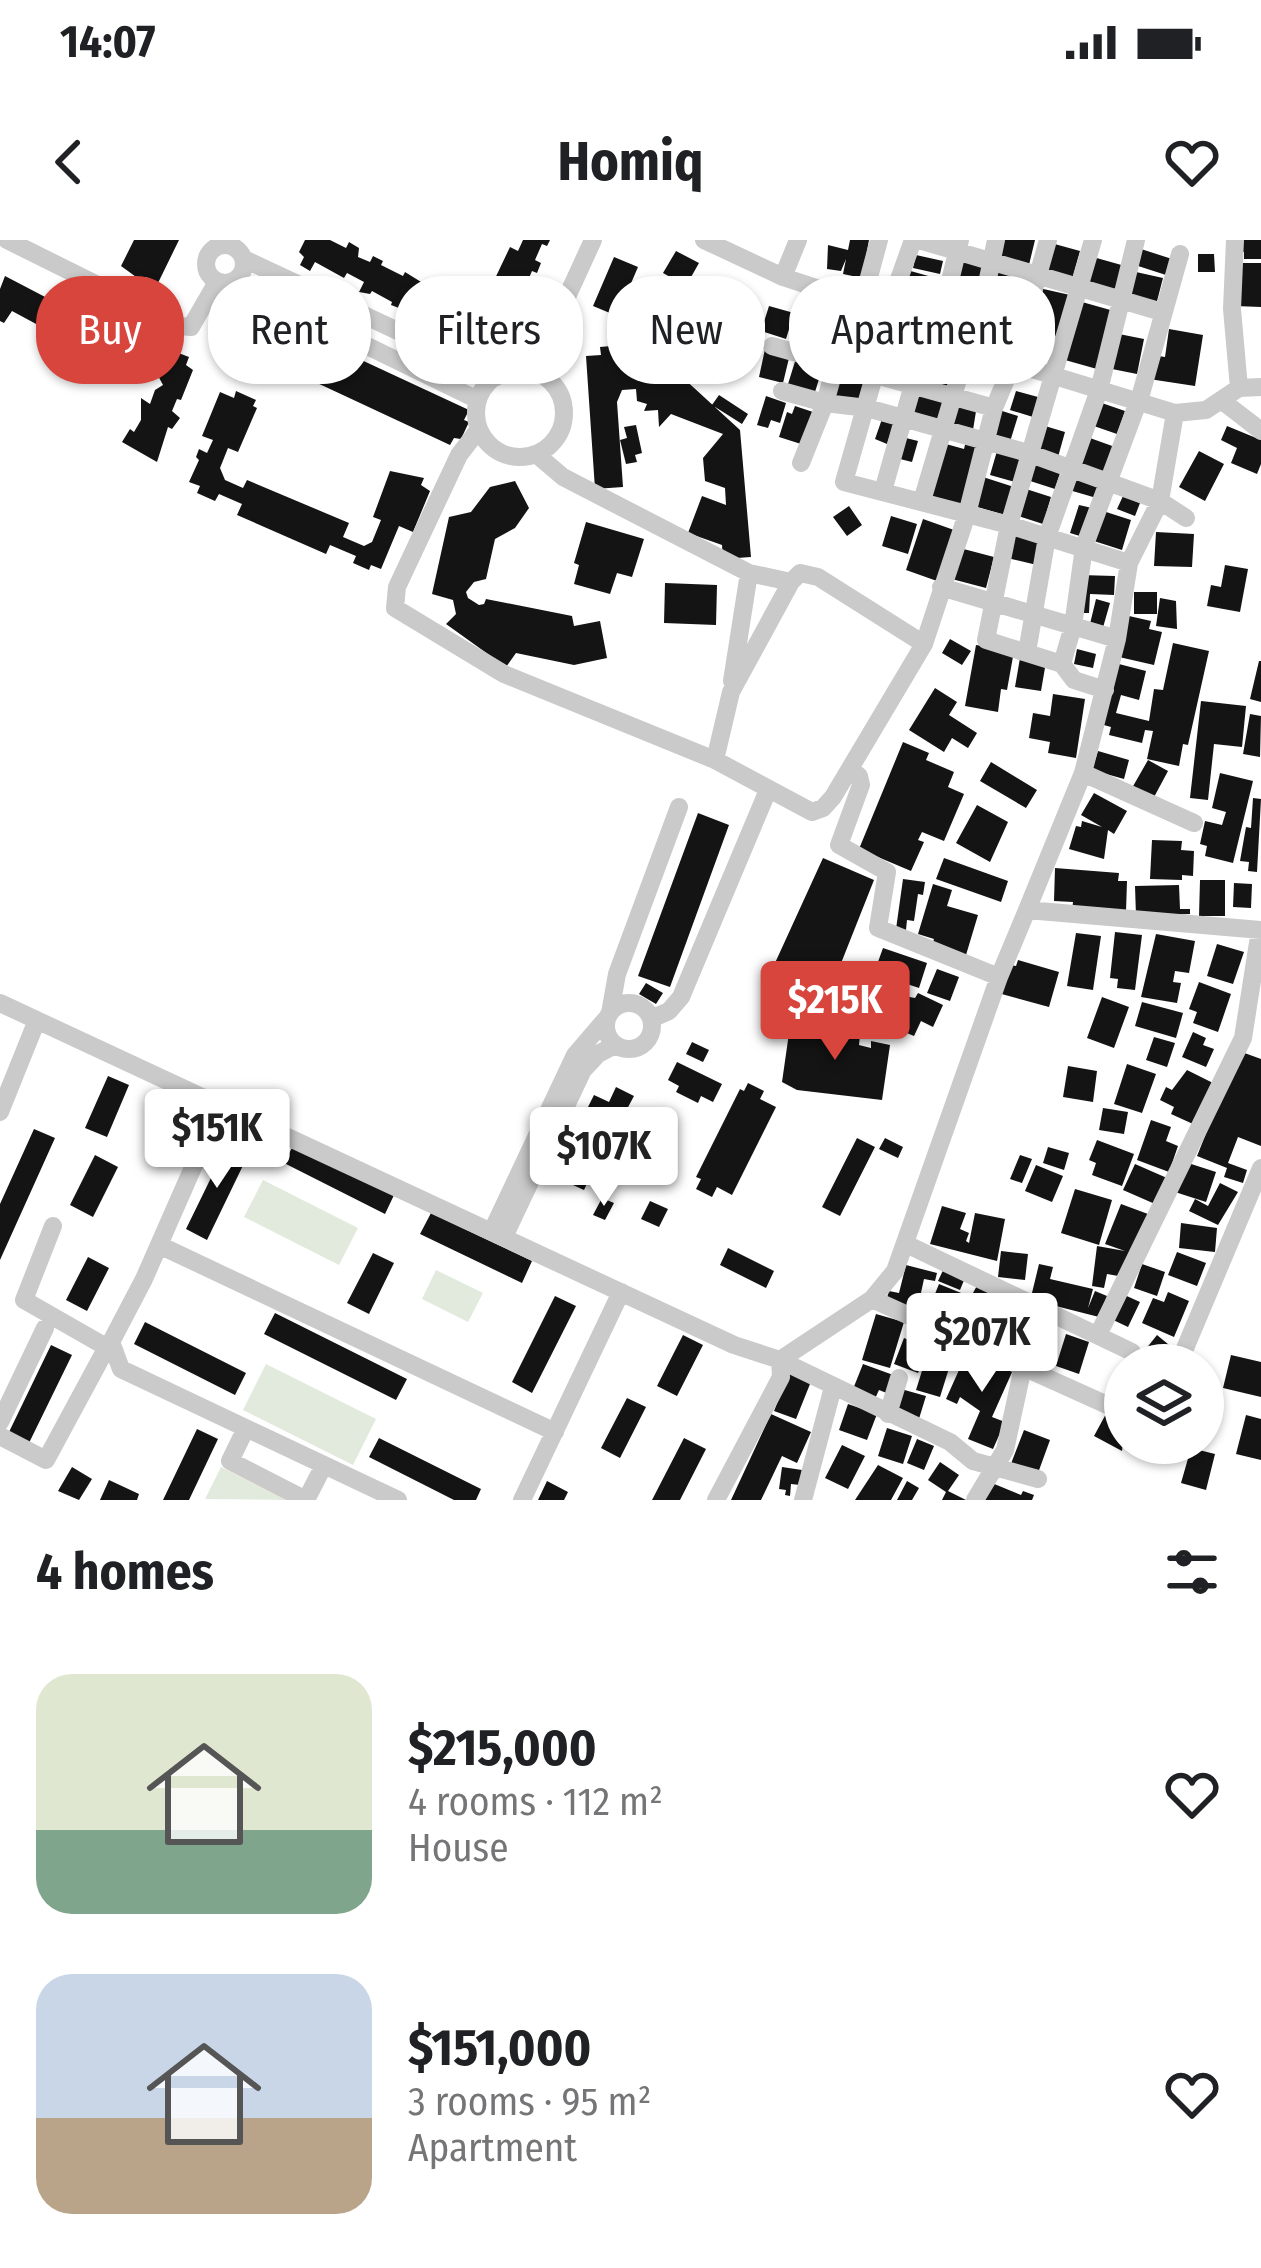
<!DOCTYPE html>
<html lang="en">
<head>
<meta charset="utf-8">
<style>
	body { margin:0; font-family:"Fira Sans Condensed",sans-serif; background:#f6f6f6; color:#202124; height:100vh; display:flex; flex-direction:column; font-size:45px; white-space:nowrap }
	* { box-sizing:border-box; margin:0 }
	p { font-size:39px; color:#757577 }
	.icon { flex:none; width:66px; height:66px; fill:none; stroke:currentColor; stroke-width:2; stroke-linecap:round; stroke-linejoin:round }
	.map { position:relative; height:1260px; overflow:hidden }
	.side { display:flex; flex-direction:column; background:#fff; flex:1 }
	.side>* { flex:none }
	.hud { position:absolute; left:36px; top:36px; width:1191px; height:108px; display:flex; gap:24px }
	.fabs { position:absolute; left:1104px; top:1104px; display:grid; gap:24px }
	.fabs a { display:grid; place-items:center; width:120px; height:120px; border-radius:50%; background:#fff; box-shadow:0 3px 9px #0004; font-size:60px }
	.price { position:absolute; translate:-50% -102px; padding:0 27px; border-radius:12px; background:#fff; color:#222; font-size:39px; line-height:78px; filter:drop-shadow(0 3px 6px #0008) }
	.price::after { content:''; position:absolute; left:50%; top:72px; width:36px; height:27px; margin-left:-18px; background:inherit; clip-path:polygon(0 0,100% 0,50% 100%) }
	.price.selected { background:#d7453c; color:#fff }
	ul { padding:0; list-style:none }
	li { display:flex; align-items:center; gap:36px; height:300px; padding:0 36px }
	li span { display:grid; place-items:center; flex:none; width:336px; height:240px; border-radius:36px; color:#555 }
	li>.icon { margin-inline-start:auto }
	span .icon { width:144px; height:144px; fill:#fffc; stroke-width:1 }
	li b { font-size:51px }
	h2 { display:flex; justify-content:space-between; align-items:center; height:144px; padding:0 36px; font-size:51px }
	.tag { padding:0 42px; border-radius:48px; background:#fff; box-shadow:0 3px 9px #0004; font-size:42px; line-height:108px }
	.tag.selected { background:#d7453c; color:#fff }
	.status { display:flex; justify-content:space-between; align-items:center; height:84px; padding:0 60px; background:#fff; direction:ltr }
	.status svg { height:33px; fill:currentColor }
	header { display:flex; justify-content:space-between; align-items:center; height:156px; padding:0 36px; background:#fff; font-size:54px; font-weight:700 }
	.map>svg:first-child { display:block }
</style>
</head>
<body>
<div class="status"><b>14:07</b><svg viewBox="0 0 49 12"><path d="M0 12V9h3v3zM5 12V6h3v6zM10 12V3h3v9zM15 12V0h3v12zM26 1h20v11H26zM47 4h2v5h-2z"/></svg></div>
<header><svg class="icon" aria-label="back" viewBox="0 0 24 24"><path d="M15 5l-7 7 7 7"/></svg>Homiq<svg class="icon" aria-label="heart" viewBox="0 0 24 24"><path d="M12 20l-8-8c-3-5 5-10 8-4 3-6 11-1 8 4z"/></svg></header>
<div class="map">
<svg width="1261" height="1260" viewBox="0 0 1261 1260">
	<rect width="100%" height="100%" fill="#fff"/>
	<path fill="#e1eadc" d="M263 940 358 988 339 1025 244 977Z
		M436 1030 483 1053 468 1082 422 1059Z
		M266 1124 376 1179 353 1225 243 1170Z
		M221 1227 287 1260 205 1259Z"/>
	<path fill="#141414" d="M134 0H179L158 43 146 37 143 42 121 26Z
		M305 0H330L346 8 349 2 359 8 358 17 370 22 373 16 383 21 381 25 403 36 405 32 447 58 450 53 467 58 461 68 478 77 489 75 499 53 490 49 510 7 518 11 523 0H550L547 6 542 4 535 20 541 23 537 33 532 31 523 52 528 54 523 65 515 62 508 75 516 79 513 86 508 84 497 109 490 106 487 112 458 102 462 94 453 90 450 97 433 89 436 82 391 65 392 62 372 51 370 54 359 52 364 42 347 33 344 38 315 22 310 31 300 25 304 17 299 12Z
		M850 0H869L862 38 843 34 846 19 841 31 827 29 828 5 848 10Z
		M1000 0H1035L1028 29 995 20Z
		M1236 0H1261V19H1244V12H1236Z
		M1051 3 1080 11 1072 39 1043 31Z
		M1141 9 1172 19 1166 35 1135 25Z
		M676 11 699 23 686 46 663 33Z
		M1198 14H1214L1215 32H1198Z
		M916 15 943 21 940 34 913 28Z
		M960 16 984 22 978 48 953 42Z
		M614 17 638 27 617 76 593 66Z
		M1093 17 1125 26 1117 54 1087 40Z
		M1236 23H1261V67L1235 66Z
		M998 28 1024 35 1016 62 991 54Z
		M907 30 939 39 931 67 899 58Z
		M1136 32 1163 38 1156 65 1130 59Z
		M5 36 49 59 55 49 81 69 84 65 96 70 93 78 106 85 110 75 121 83 120 88 138 97 139 93 152 98 147 107 163 114V107L189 117 186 125 193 130 181 160 177 159 172 171 180 178 172 189 168 187 157 222 122 202 130 189 134 192 141 180V158L150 164 155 150 163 145 155 130 138 126 135 134 123 127 125 122 105 114 92 115 95 106 82 99 77 106 12 71 4 83 0 81V49Z
		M965 48 976 50 971 76 961 75Z
		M1039 48 1070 55 1061 97 1030 90Z
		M817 51 847 62 839 82 824 77 822 83 807 77Z
		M626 59 685 87 694 68 716 78 696 120 616 82Z
		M1082 62 1114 71 1097 129 1065 120Z
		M769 66 794 73 786 99 761 91Z
		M256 71 469 170 464 180 469 182 461 199 454 198 450 205 240 107 242 97 238 93 246 75 252 78Z
		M807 84 825 89 821 106 803 101Z
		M846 88 866 95 859 118 848 114 847 119Z
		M1169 89 1203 95 1195 146 1149 139 1153 115 1165 117Z
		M1119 94 1144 99 1137 134 1112 129Z
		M645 103 740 190 751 317 723 319 722 305 688 293 702 256 726 265 725 248 705 241 703 218 723 194 671 174 659 187 658 170 644 171 647 164 637 161 636 149 622 150 617 162 623 247 595 249 586 116 601 115 600 107Z
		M765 109 790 114 783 143 759 137Z
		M930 111 956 116 951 147 925 142Z
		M797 115 824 123 815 152 788 144Z
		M840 129 871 136 864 164 833 157Z
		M921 149 948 157 940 186 912 178Z
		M236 151 256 160 253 166 257 168 238 212 228 208 220 228 225 240 243 248 247 240 349 283 343 297 364 306 372 302 381 280 373 277 390 231 424 238 421 245 430 251 413 292 399 286 381 329 371 325 369 330 353 323 356 316 330 305 326 314 237 275 242 264 219 254 215 261 197 253 200 246 189 242 199 220 196 217 199 209 207 213 213 200 202 196 220 152 234 158Z
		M1016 151 1038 157 1033 177 1010 170Z
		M719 155 748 174 742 184 712 165Z
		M766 156 786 163 780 183 771 180 768 188 757 185Z
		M955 161 977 165 973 190 951 186Z
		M1096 161 1125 171 1117 194 1088 184Z
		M795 166 813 172 801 204 779 197 787 172 792 174Z
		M999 170 1018 176 1009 205 990 199Z
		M882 179 894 183 887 204 875 199Z
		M636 185 642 213 635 215 637 222 626 224 620 200 627 198 624 187Z
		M1045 186 1065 192 1058 217 1037 211Z
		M1227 186 1261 200V224L1257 234 1231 223 1237 208 1221 200Z
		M906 198 918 201 912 222 900 219Z
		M1090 198 1115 207 1105 235 1079 225Z
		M966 201 983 205 961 269 930 260 946 204 964 209Z
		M997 211 1022 218 1015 242 990 235Z
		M1199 211 1224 224 1205 261 1179 247Z
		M1030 220 1061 230 1055 249 1024 239Z
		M1073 235 1104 244 1100 259 1069 250Z
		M983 237 1014 247 1005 275 974 266Z
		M515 241 529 268 515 288 495 299 486 339 474 342 466 352 468 358 479 365 484 364 486 359 572 376 574 386 600 381 607 418 574 425 516 413 506 427 446 384 456 374 453 360 432 354 449 277 471 272 490 247Z
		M1023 248 1051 257 1043 284 1015 275Z
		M1123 256 1140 263 1135 276 1117 269Z
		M1079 265 1092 268 1083 297 1070 293Z
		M849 266 862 285 847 296 833 277Z
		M1103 271 1131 280 1122 310 1094 301Z
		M891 276 917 284 908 314 882 306Z
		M923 279 954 290 937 341 906 330Z
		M586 282 644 299 632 337 617 333 610 354 574 344 579 325 574 323Z
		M1156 292 1194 294 1192 327 1154 326Z
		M1012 294 1043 302 1037 325 1007 318Z
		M956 307 994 317 986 348 948 338Z
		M1225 325 1248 329 1240 372 1207 366 1211 345 1221 347Z
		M1080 335 1115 336 1114 355 1090 354 1089 373H1079Z
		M665 343 717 345 716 385 664 383Z
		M1134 352H1157V374H1134Z
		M1160 358 1176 361 1177 389 1156 386Z
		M1096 359 1110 363 1102 391 1089 388Z
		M1129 376 1151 381 1149 389 1162 392 1154 425 1119 417Z
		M950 399 971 411 962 425 942 413Z
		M1173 403 1209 411 1188 505 1183 504 1179 526 1147 519 1153 491 1145 490 1142 503 1109 495 1111 487 1100 484 1115 423 1146 431 1139 460 1121 455 1116 473 1149 481 1154 449 1163 450Z
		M976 405 1014 411 1007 450 1001 449 998 472 965 466Z
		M1077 409 1096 414 1093 428 1074 424Z
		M1020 418 1046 422 1041 451 1015 447Z
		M1259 421H1261V462L1250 459Z
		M935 448 957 462 949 475 977 493 968 508 952 498 944 512 909 490Z
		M1053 454 1085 459 1076 518 1048 513 1050 502 1029 498 1033 473 1050 476Z
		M1201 461 1246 466 1242 507 1214 504 1208 560 1190 558Z
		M1250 474 1261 476 1260 517 1243 514Z
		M903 502 929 513 926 520 954 532 948 547 964 554 944 601 922 592 918 600 924 602 911 631 859 609Z
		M1098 511 1129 520 1124 539 1092 530Z
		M1148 520 1168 531 1153 559 1132 548Z
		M991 522 1037 550 1026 568 980 541Z
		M1220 533 1253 541 1233 623 1205 616 1207 606 1200 604 1205 581 1222 585 1226 572 1212 568Z
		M1094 553 1127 571 1114 594 1108 590 1104 619 1069 609 1076 586 1081 587 1082 581 1102 587 1081 575Z
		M1253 558 1261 559 1257 632 1248 631 1249 622 1240 621 1246 587 1251 588Z
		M977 565 1008 582 990 622 956 603Z
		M698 573 729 585 670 747 638 736Z
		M1152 600 1182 601 1181 610 1194 611 1193 636 1182 635V640L1150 639Z
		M823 618 874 640 832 746 775 723Z
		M944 618 1008 641 1001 662 936 639Z
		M1055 628 1119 633 1118 641H1127L1126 672 1072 671 1073 662 1054 661Z
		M903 639 925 642 923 655 918 654 914 681 907 680 906 690 896 689Z
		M1200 640H1225V676H1199Z
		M1234 643 1252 644 1251 668 1233 667Z
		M933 644 952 650 947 666 978 675 966 715 932 705 934 699 918 694Z
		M1179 645 1180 669H1190V674L1136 676 1135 646Z
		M1115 692 1142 695 1135 750 1117 748 1118 739 1110 738Z
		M1076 693 1101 696 1093 750 1067 746Z
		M1156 694 1195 701 1189 733 1175 731 1173 742 1181 743 1177 763 1141 757Z
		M1217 704 1244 712 1233 744 1207 736Z
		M883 708 927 723 919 748 874 733Z
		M1018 720 1059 732 1049 767 998 753 1006 724 1016 726Z
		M937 729 959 737 950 761 927 753Z
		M1199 742 1231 754 1218 792 1193 783 1197 772 1189 769Z
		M646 743 663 753 656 764 639 754Z
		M918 753 943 765 933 787 921 781 914 796 902 791 899 797 866 781 877 758 894 766 899 755 915 758Z
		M1102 757 1129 767 1114 808 1087 798Z
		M1142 762 1183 773 1176 798 1135 786Z
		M806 784 860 795 859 805 871 808V801L890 805 882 860 797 850 782 842 790 786 806 789Z
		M1193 792 1206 798 1203 805 1214 809 1206 827 1182 817Z
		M1154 797 1175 803 1167 827 1146 820Z
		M692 802 709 810 703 822 686 814Z
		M1239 811 1261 819V906L1238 897 1228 923 1247 930 1243 943 1224 937 1227 928 1197 916Z
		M677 822 722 844 713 862 701 856 698 863 676 852 679 846 668 840Z
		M1127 824 1156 834 1142 873 1114 864Z
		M1068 826 1097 831 1093 862 1063 857Z
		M1187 830 1213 843 1193 884 1171 874 1174 867 1160 860 1166 847 1172 850Z
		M108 836 129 845 107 897 85 888Z
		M748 843 764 851 760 859 776 867 732 955 717 947 712 957 696 949 701 939 696 937 740 849 744 851Z
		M616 847 634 856 626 871 618 867 588 927 564 915 594 855 609 862Z
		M1103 868 1128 872 1124 894 1099 890Z
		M1151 880 1171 887 1166 901 1178 906 1169 932 1137 920Z
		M34 889 55 898 0 1020V964Z
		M857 898 875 907 840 976 822 967Z
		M885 898 903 907 898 918 879 909Z
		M1097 900 1134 914 1122 946 1092 935 1096 923 1089 920Z
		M295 902 395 953 385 974 284 923Z
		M228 903 249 913 207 1000 186 989Z
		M1048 907 1069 913 1064 930 1043 923Z
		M95 915 118 927 93 977 70 965Z
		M1020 915 1032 919 1022 943 1010 939Z
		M572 921 593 931 584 950 562 940Z
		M1185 922 1216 932 1206 962 1175 952Z
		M1135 924 1167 938 1155 964 1123 950Z
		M1036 925 1063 936 1052 962 1025 951Z
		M1220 943 1238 952 1218 985 1189 971 1195 959 1208 966Z
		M1075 949 1112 960 1099 1005 1061 993Z
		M602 958 614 963 605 980 593 975Z
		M650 961 668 969 659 987 641 979Z
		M1121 964 1148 974 1124 1037 1107 1034 1104 1048 1092 1046 1097 1006 1125 1011 1105 1004Z
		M942 966 966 973 960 989 969 993 966 1001 969 1003 975 973 1005 979 997 1021 930 1004Z
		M431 973 532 1021 522 1043 420 994Z
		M1181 983 1217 988 1215 1012 1179 1008Z
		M728 1008 774 1031 766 1048 720 1025Z
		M1001 1011 1028 1014 1025 1040 998 1037Z
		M1177 1012 1206 1023 1197 1046 1168 1035Z
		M373 1013 394 1023 369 1074 347 1063Z
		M88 1017 109 1028 87 1071 66 1060Z
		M946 1024 967 1033 960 1050 938 1041Z
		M1039 1024 1053 1027 1050 1039 1093 1049 1088 1068 1095 1051 1107 1056 1099 1077 1044 1063 1046 1056 1032 1053Z
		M1142 1024 1165 1032 1157 1056 1134 1048Z
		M906 1025 937 1033 935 1041 924 1039 917 1071 885 1064 889 1051 899 1053Z
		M980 1040 1007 1054 984 1097 969 1089 965 1097 953 1090Z
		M939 1044 966 1055 952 1092 924 1081Z
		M1168 1052 1189 1061 1174 1097 1142 1083 1153 1058 1164 1062Z
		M1120 1053 1140 1062 1128 1087 1109 1078Z
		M555 1056 576 1066 532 1153 512 1142Z
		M275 1073 407 1139 396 1160 264 1094Z
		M876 1074 904 1082 890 1128 862 1120Z
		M1018 1079 1033 1086 1036 1079 1052 1087 1035 1122 1004 1107Z
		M145 1082 246 1133 235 1155 134 1104Z
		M921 1090 932 1095 918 1133 894 1124 904 1098 916 1103Z
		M1066 1094 1089 1102 1079 1134 1056 1126Z
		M683 1095 703 1105 677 1156 657 1146Z
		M1157 1095 1180 1114 1171 1125H1133Z
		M51 1105 72 1115 29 1203 9 1192Z
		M968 1110 1013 1130 992 1177 1005 1182 993 1209 968 1199 980 1171 960 1157 957 1164 946 1159Z
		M1231 1115 1261 1122V1157L1223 1148Z
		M926 1118 950 1125 940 1157 916 1150Z
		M863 1124 896 1136 889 1154 879 1150 873 1163 851 1154Z
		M791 1128 810 1144 796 1179 774 1171Z
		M901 1149 926 1156 918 1182 894 1174Z
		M627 1158 646 1167 620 1218 601 1208Z
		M848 1164 877 1174 867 1200 839 1190Z
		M1107 1172 1125 1182 1122 1211 1094 1196Z
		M771 1174 811 1192 797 1223 782 1216 761 1260H731Z
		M1246 1175 1261 1179V1220L1236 1214Z
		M887 1188 912 1196 903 1224 878 1216Z
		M197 1189 218 1199 189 1260H163Z
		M1024 1190 1050 1200 1034 1244 1007 1234Z
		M379 1198 481 1249 476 1260H454L369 1217Z
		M684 1198 706 1209 680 1260H652Z
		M917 1199 934 1206 924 1230 907 1223Z
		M842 1205 865 1216 848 1249 825 1238Z
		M1191 1208 1215 1214 1206 1250 1181 1243Z
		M940 1222 959 1235 948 1251 966 1260H942L946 1252 928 1240Z
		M878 1225 903 1238 891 1260H855Z
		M72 1227 92 1239 79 1260 58 1251Z
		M782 1227 802 1230 800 1245 791 1244 790 1256 785 1255 786 1250 779 1249Z
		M109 1240 139 1254 137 1260H100Z
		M547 1241 568 1252 564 1260H538Z
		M907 1241 919 1248 912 1260H897Z
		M987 1241 1021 1255 1023 1251 1034 1255 1032 1260H979Z"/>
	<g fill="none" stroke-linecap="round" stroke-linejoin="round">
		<path stroke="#cacaca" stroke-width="18" d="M7 0 180 86 191 87 217 42
			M704 0 783 37 862 63 890 80 947 103 1175 173 1206 170 1239 148 1261 147
			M913 0 893 56 890 80 844 242 1009 285 1129 323
			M919 0 1162 72
			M1093 0 1009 285 986 400 1062 424 1074 440 1105 450
			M1235 0 1232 69 1239 148
			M206 24a19 19 0 1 1 38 0a19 19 0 1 1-38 0Z
			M244 19 496 137
			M783 37 798 0
			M234 41 478 160
			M862 63 879 0
			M936 98 960 0
			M772 106 994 168
			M973 111 996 0
			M476 173a44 44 0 1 1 88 0a44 44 0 1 1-88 0Z
			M533 131 593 0
			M782 151 825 163 867 168 1028 213 1160 261 1186 278
			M1221 160 1261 191
			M479 189 459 215 397 347 395 368 504 434 715 520
			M536 214 563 237 749 333 791 342
			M801 223 825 163 853 62
			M883 251 927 95
			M922 261 967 109
			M941 347 1117 399
			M924 404 818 337 800 333 791 342 731 452 715 520 812 572 823 568 833 557 924 404 967 274 994 168 1013 123 1048 0
			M1027 412 1047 297 1099 150 1136 0
			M1062 424 1073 386 1084 307 1141 154 1180 14
			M732 441 749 333
			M850 529 859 536 861 545 839 605 887 632 878 688 999 737
			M1083 533 1194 583
			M1027 670 1083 533 1117 399 1129 323 1160 261 1175 173
			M606 786a23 23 0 1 1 46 0a23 23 0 1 1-46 0Z
			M0 763 734 1105 780 1120 872 1059 895 1031 999 737 1027 670 1261 690
			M610 773 617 734 679 567
			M651 779 669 771 681 757 768 550
			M220 866 144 1039 111 1102 121 1129 398 1260
			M0 872 37 780
			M53 986 24 1060 115 1112
			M492 991 575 815 606 779
			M504 997 583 830 598 814 615 805
			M906 1004 1132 1112
			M159 1005 555 1192
			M872 1059 1125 1173
			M1099 1093 1243 798 1260 690
			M1178 1125 1261 928
			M888 1174 899 1138
			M0 1182 45 1088
			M246 1188 230 1221 306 1260 324 1225
			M0 1196 46 1220 107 1107
			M522 1260 621 1052
			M716 1260 781 1137 780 1120 950 1202 973 1221 1038 1239
			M803 1260 833 1147
			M975 1260 1005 1210 1023 1127"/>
	</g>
</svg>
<div class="fabs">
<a><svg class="icon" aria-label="layers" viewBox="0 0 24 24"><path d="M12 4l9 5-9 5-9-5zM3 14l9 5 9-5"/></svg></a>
</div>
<b class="price selected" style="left:835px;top:823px">$215K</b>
<b class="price" style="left:217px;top:951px">$151K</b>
<b class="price" style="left:604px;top:969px">$107K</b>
<b class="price" style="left:982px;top:1155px">$207K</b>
<div class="hud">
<a class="tag selected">Buy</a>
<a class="tag">Rent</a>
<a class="tag">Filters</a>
<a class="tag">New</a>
<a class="tag">Apartment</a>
</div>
</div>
<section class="side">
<h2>4 homes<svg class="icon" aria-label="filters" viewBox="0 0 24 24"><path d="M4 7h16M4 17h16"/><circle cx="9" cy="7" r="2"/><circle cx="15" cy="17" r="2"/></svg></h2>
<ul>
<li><span style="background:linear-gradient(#dfe7d0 65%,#7fa58c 0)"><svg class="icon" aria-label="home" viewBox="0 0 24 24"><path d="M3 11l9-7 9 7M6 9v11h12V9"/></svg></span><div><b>$215,000</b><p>4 rooms · 112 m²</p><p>House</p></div><svg class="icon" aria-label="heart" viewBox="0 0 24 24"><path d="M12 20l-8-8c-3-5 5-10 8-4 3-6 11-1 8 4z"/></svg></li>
<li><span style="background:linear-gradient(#c9d6e8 60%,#b9a48a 0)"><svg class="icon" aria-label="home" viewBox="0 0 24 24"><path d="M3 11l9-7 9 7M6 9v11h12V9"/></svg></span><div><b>$151,000</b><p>3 rooms · 95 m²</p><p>Apartment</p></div><svg class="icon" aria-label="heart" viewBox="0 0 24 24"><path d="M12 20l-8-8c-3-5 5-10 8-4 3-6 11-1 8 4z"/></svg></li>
</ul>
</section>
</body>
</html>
